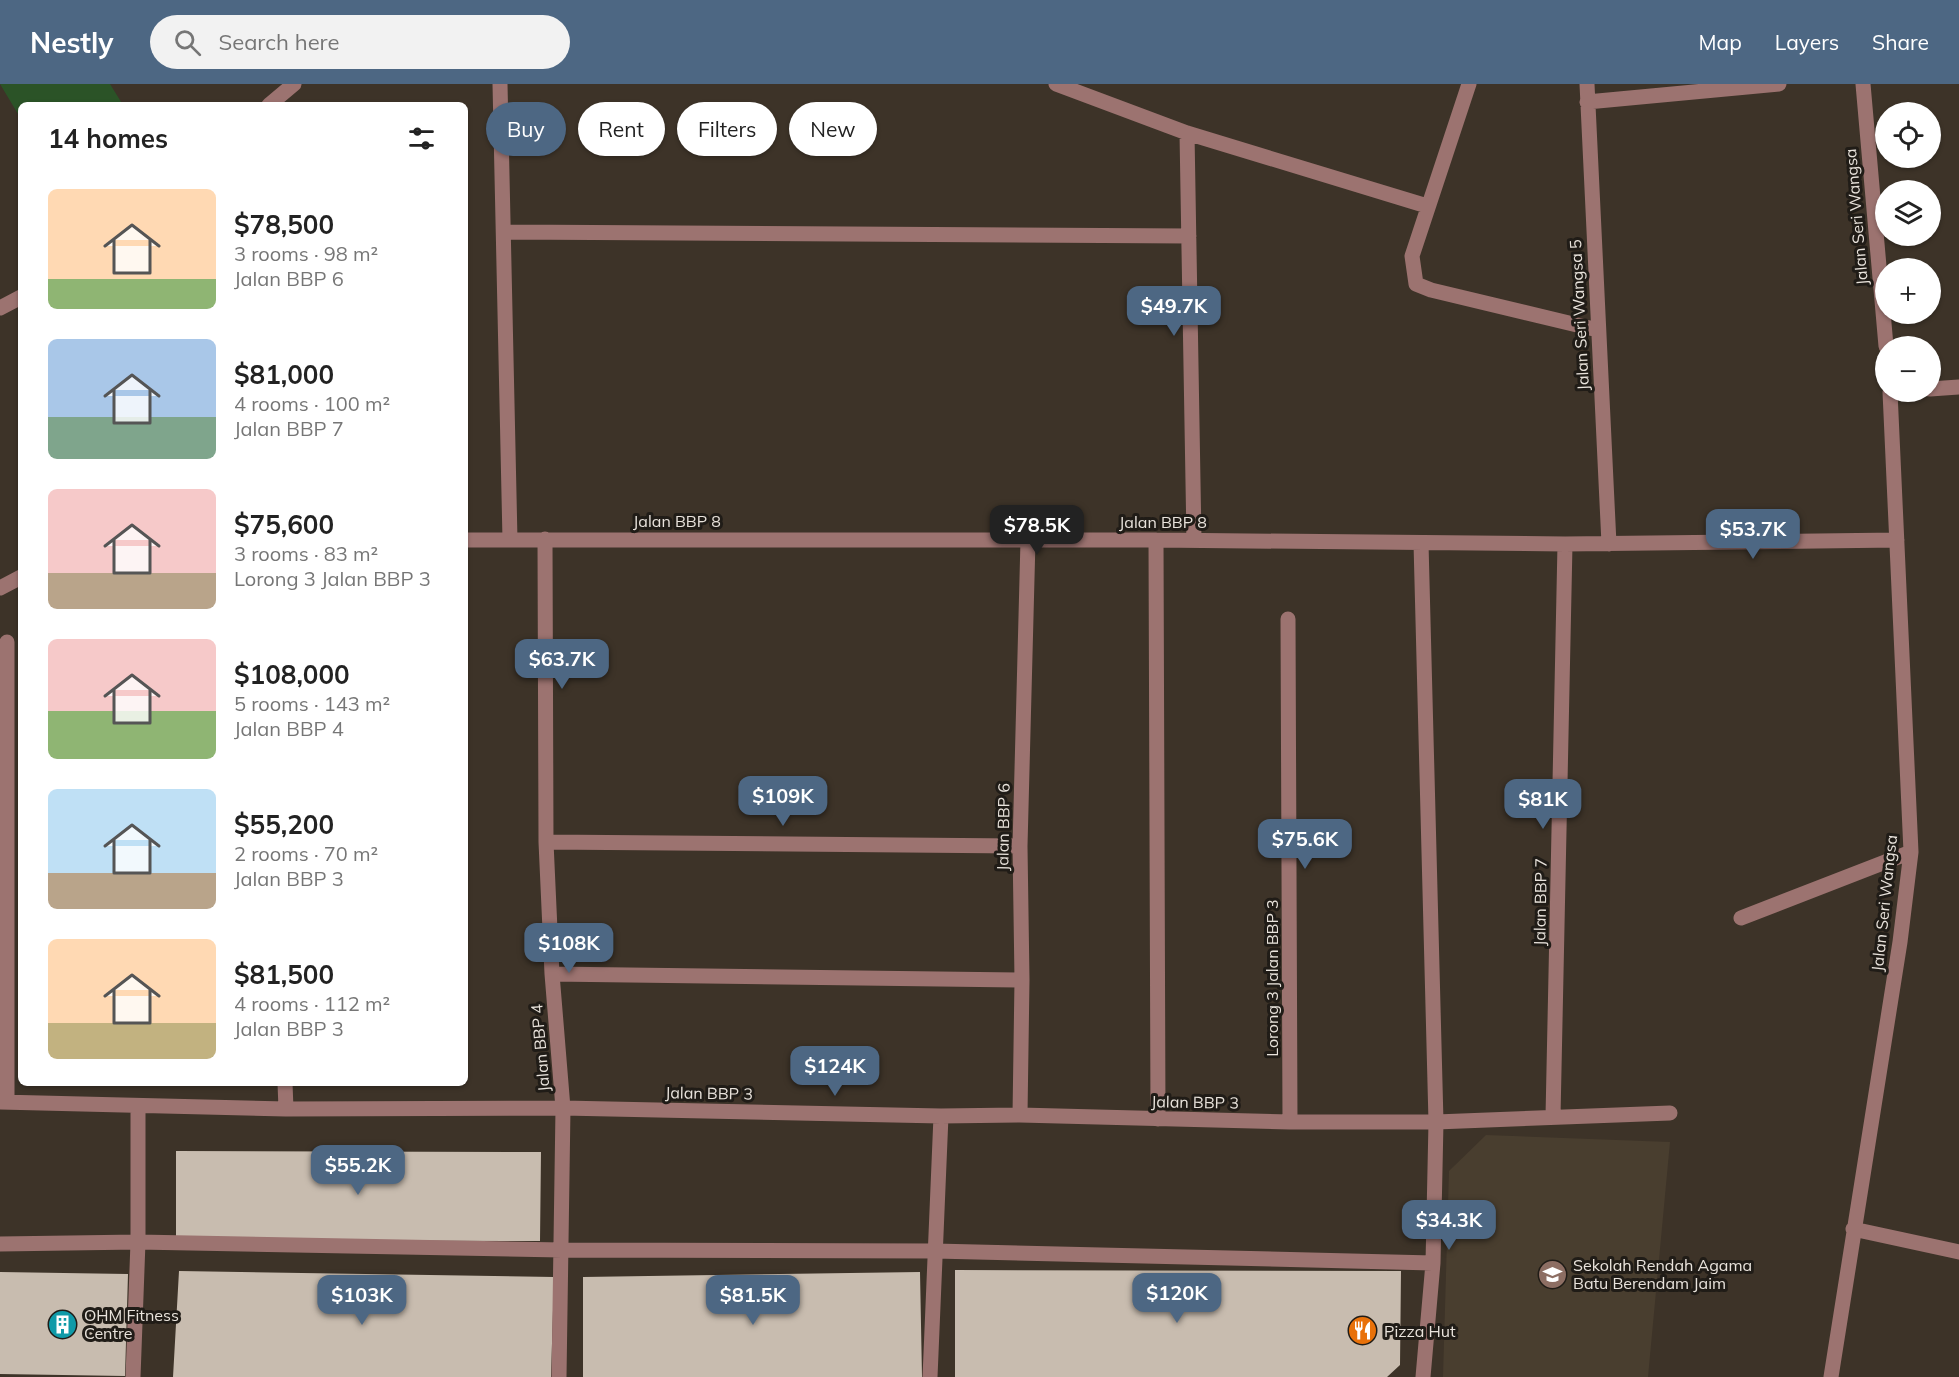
<!DOCTYPE html>
<html lang="en">
<head>
<meta charset="utf-8">
<style>
	body { margin:0; font-family:Mulish,sans-serif; background:#f2f2f2; color:#222; height:100vh; display:flex; flex-direction:column; font-size:22px; white-space:nowrap }
	* { box-sizing:border-box; margin:0 }
	p { font-size:20px; color:#767676 }
	.icon { flex:none; width:33px; height:33px; fill:none; stroke:currentColor; stroke-width:2; stroke-linecap:round; stroke-linejoin:round }
	.map { position:relative; flex:1; overflow:hidden }
	.panel { position:absolute; left:18px; top:18px; width:450px; height:984px; display:flex; flex-direction:column; background:#fff; border-radius:9px; box-shadow:0 2px 4px #0004 }
	.panel>* { flex:none }
	.guide { position:absolute; left:486px; top:18px; width:570px; height:54px; display:flex; gap:12px }
	.tools { position:absolute; left:1875px; top:18px; display:grid; gap:12px }
	.tools a { display:grid; place-items:center; width:66px; height:66px; border-radius:50%; background:#fff; box-shadow:0 2px 4px #0004; font-size:30px }
	.price { position:absolute; translate:-50% -51px; padding:0 14px; border-radius:12px; background:#4d6783; color:#fff; font-size:20px; line-height:39px; filter:drop-shadow(0 2px 3px #0008) }
	.price::after { content:''; position:absolute; left:50%; top:36px; width:18px; height:14px; margin-left:-9px; background:inherit; clip-path:polygon(0 0,100% 0,50% 100%) }
	.price.current { background:#222; color:#fff }
	ul { padding:0; list-style:none }
	li { display:flex; align-items:center; gap:18px; height:150px; padding:0 30px }
	li span { display:grid; place-items:center; flex:none; width:168px; height:120px; border-radius:9px; color:#555 }
	li>.icon { margin-inline-start:auto }
	span .icon { width:72px; height:72px; fill:#fffc; stroke-width:1 }
	li b { font-size:26px }
	h2 { display:flex; justify-content:space-between; align-items:center; height:72px; padding:0 30px; font-size:26px }
	.pill { padding:0 21px; border-radius:27px; background:#fff; box-shadow:0 2px 4px #0004; font-size:21px; line-height:54px }
	.pill.current { background:#4d6783; color:#fff }
	header { display:flex; align-items:center; gap:36px; box-sizing:border-box; height:84px; padding:0 30px; background:#4d6783; color:#fff }
	header strong { font-size:28px }
	nav { display:flex; gap:33px; margin-inline-start:auto; font-size:21px }
	.search { width:420px; height:54px; background:#f2f2f2; display:flex; align-items:center; gap:15px; box-sizing:border-box; padding:0 21px; border-radius:33px; color:#767676; font-size:22px }
	.map>svg:first-child { display:block }
</style>
</head>
<body>
<header>
<strong>Nestly</strong>
<div class="search"><svg class="icon" aria-label="search" viewBox="0 0 24 24"><circle cx="10" cy="10" r="6"/><path d="M15 15l6 6"/></svg>Search here</div>
<nav><a>Map</a><a>Layers</a><a>Share</a></nav>
</header>
<div class="map">
<svg width="1959" height="1293" viewBox="0 0 1959 1293">
	<rect width="100%" height="100%" fill="#3d3328"/>
	<path fill="#493e2f" d="M1486 1051 1670 1058 1648 1293H1443L1449 1087Z"/>
	<path fill="#2b5327" d="M0 0H110L123 21H21V35Z"/>
	<path fill="#c8bcaf" d="M176 1067 541 1068 540 1157 176 1156Z
		M955 1186 1401 1187 1400 1281 1387 1293H955Z
		M179 1187 554 1193 551 1293H173Z
		M0 1188 128 1190 125 1292 0 1290Z
		M920 1188 922 1293H583V1193Z"/>
	<g fill="none" stroke-linecap="round" stroke-linejoin="round">
		<path stroke="#9c7370" stroke-width="15" d="M500 0 510 456
			M1056 0 1187 49 1427 122
			M1469 0 1412 172 1416 200 1431 206 1598 246
			M1587 0 1609 460
			M1863 0 1886 262
			M1587 18 1779 0
			M269 21 294 0
			M1187 49 1194 456
			M505 148 1189 152
			M0 224 21 213
			M1930 305 1959 303
			M545 455 546 758 552 890 563 1024 559 1293
			M465 456H1156L1565 460 1897 456
			M1156 456 1158 1035
			M1421 459 1436 1038 1433 1179 1423 1293
			M0 504 21 493
			M1288 535 1290 1038
			M7 558V1018
			M546 758 1020 762
			M1741 834 1911 768
			M552 890 1022 896
			M285 999 286 1025
			M0 1018 286 1025 563 1024 941 1032 1020 1031 1290 1038H1436L1670 1029
			M1020 1031 1022 896 1020 762 1028 456
			M1553 1033 1565 460
			M1853 1145 1959 1168
			M0 1160 138 1158 562 1166 935 1167 1433 1179
			M133 1293 138 1158V1023
			M930 1293 941 1032
			M1831 1293 1900 858 1911 768 1890 308"/>
	</g>
	<defs>
		<symbol id="school-disc" viewBox="-11 -11 22 22"><circle r="9.5" fill="#8d6e63" stroke="#201c17"/><path d="M0-5L7-2L0 1L-7-2ZM-4 1L0 2.5L4 1V4Q0 6-4 4Z" fill="#fff"/></symbol>
		<symbol id="building-disc" viewBox="-11 -11 22 22"><circle r="9.5" fill="#0f9aa8" stroke="#201c17"/><path d="M-4-6H4V6H1V3H-1V6H-4ZM-2.5-4.3h1.7v1.8h-1.7ZM.8-4.3h1.7v1.8H.8ZM-2.5-1h1.7V.8h-1.7ZM.8-1h1.7V.8H.8Z" fill="#fff"/></symbol>
		<symbol id="restaurant-disc" viewBox="-11 -11 22 22"><circle r="9.5" fill="#e8710a" stroke="#201c17"/><path d="M-5-6h1v4h1v-4h1v4h1v-4h1v5L-1.5 .5V6h-2V.5L-5-1ZM5-6V6H3V1.5H1.5Q1.5-4 5-6Z" fill="#fff"/></symbol>
	</defs>
	<g fill-rule="evenodd">
		<use href="#school-disc" x="1536" y="1174" width="33" height="33"/>
		<use href="#building-disc" x="46" y="1224" width="33" height="33"/>
		<use href="#restaurant-disc" x="1346" y="1230" width="33" height="33"/>
	</g>
	<g text-anchor="middle" dominant-baseline="central" stroke-width="6" stroke-linejoin="round" paint-order="stroke">
		<g font-size="16" fill="#e9e3dc" stroke="#201c17">
			<text transform="translate(1856 133) rotate(-95)">Jalan Seri Wangsa</text>
			<text transform="translate(1579 231) rotate(-93)">Jalan Seri Wangsa 5</text>
			<text x="677" y="437">Jalan BBP 8</text>
			<text x="1163" y="438">Jalan BBP 8</text>
			<text transform="translate(1003 743) rotate(-89)">Jalan BBP 6</text>
			<text transform="translate(1540 818) rotate(-89)">Jalan BBP 7</text>
			<text transform="translate(1884 819) rotate(-84)">Jalan Seri Wangsa</text>
			<text transform="translate(1272 894) rotate(-90)">Lorong 3 Jalan BBP 3</text>
			<text transform="translate(540 964) rotate(-95)">Jalan BBP 4</text>
			<text transform="translate(709 1009) rotate(1)">Jalan BBP 3</text>
			<text transform="translate(1195 1018) rotate(1)">Jalan BBP 3</text>
		</g>
		<g font-size="16" fill="#e9e3dc" stroke="#201c17" text-anchor="start">
			<text x="1573" y="1181">Sekolah Rendah Agama<tspan x="1573" dy="18">Batu Berendam Jaim</tspan></text>
			<text x="84" y="1231">OHM Fitness<tspan x="84" dy="18">Centre</tspan></text>
			<text x="1384" y="1247">Pizza Hut</text>
		</g>
	</g>
</svg>
<div class="tools">
<a><svg class="icon" aria-label="locate" viewBox="0 0 24 24"><circle cx="12" cy="12" r="6"/><path d="M12 2v4M12 18v4M2 12h4M18 12h4"/></svg></a>
<a><svg class="icon" aria-label="layers" viewBox="0 0 24 24"><path d="M12 4l9 5-9 5-9-5zM3 14l9 5 9-5"/></svg></a>
<a>+</a>
<a>−</a>
</div>
<b class="price" style="left:1174px;top:253px">$49.7K</b>
<b class="price current" style="left:1037px;top:472px">$78.5K</b>
<b class="price" style="left:1753px;top:476px">$53.7K</b>
<b class="price" style="left:562px;top:606px">$63.7K</b>
<b class="price" style="left:783px;top:743px">$109K</b>
<b class="price" style="left:1543px;top:746px">$81K</b>
<b class="price" style="left:1305px;top:786px">$75.6K</b>
<b class="price" style="left:569px;top:890px">$108K</b>
<b class="price" style="left:835px;top:1013px">$124K</b>
<b class="price" style="left:358px;top:1112px">$55.2K</b>
<b class="price" style="left:1449px;top:1167px">$34.3K</b>
<b class="price" style="left:1177px;top:1240px">$120K</b>
<b class="price" style="left:362px;top:1242px">$103K</b>
<b class="price" style="left:753px;top:1242px">$81.5K</b>
<div class="guide">
<a class="pill current">Buy</a>
<a class="pill">Rent</a>
<a class="pill">Filters</a>
<a class="pill">New</a>
</div>
<section class="panel">
<h2>14 homes<svg class="icon" aria-label="filters" viewBox="0 0 24 24"><path d="M4 7h16M4 17h16"/><circle cx="9" cy="7" r="2"/><circle cx="15" cy="17" r="2"/></svg></h2>
<ul>
<li><span style="background:linear-gradient(#ffd9b3 75%,#8fb573 0)"><svg class="icon" aria-label="home" viewBox="0 0 24 24"><path d="M3 11l9-7 9 7M6 9v11h12V9"/></svg></span><div><b>$78,500</b><p>3 rooms · 98 m²</p><p>Jalan BBP 6</p></div></li>
<li><span style="background:linear-gradient(#a9c7e8 65%,#7fa58c 0)"><svg class="icon" aria-label="home" viewBox="0 0 24 24"><path d="M3 11l9-7 9 7M6 9v11h12V9"/></svg></span><div><b>$81,000</b><p>4 rooms · 100 m²</p><p>Jalan BBP 7</p></div></li>
<li><span style="background:linear-gradient(#f6c9c9 70%,#b9a48a 0)"><svg class="icon" aria-label="home" viewBox="0 0 24 24"><path d="M3 11l9-7 9 7M6 9v11h12V9"/></svg></span><div><b>$75,600</b><p>3 rooms · 83 m²</p><p>Lorong 3 Jalan BBP 3</p></div></li>
<li><span style="background:linear-gradient(#f6c9c9 60%,#8fb573 0)"><svg class="icon" aria-label="home" viewBox="0 0 24 24"><path d="M3 11l9-7 9 7M6 9v11h12V9"/></svg></span><div><b>$108,000</b><p>5 rooms · 143 m²</p><p>Jalan BBP 4</p></div></li>
<li><span style="background:linear-gradient(#bfe0f5 70%,#b9a48a 0)"><svg class="icon" aria-label="home" viewBox="0 0 24 24"><path d="M3 11l9-7 9 7M6 9v11h12V9"/></svg></span><div><b>$55,200</b><p>2 rooms · 70 m²</p><p>Jalan BBP 3</p></div></li>
<li><span style="background:linear-gradient(#ffd9b3 70%,#c2b280 0)"><svg class="icon" aria-label="home" viewBox="0 0 24 24"><path d="M3 11l9-7 9 7M6 9v11h12V9"/></svg></span><div><b>$81,500</b><p>4 rooms · 112 m²</p><p>Jalan BBP 3</p></div></li>
</ul>
</section>
</div>
</body>
</html>
